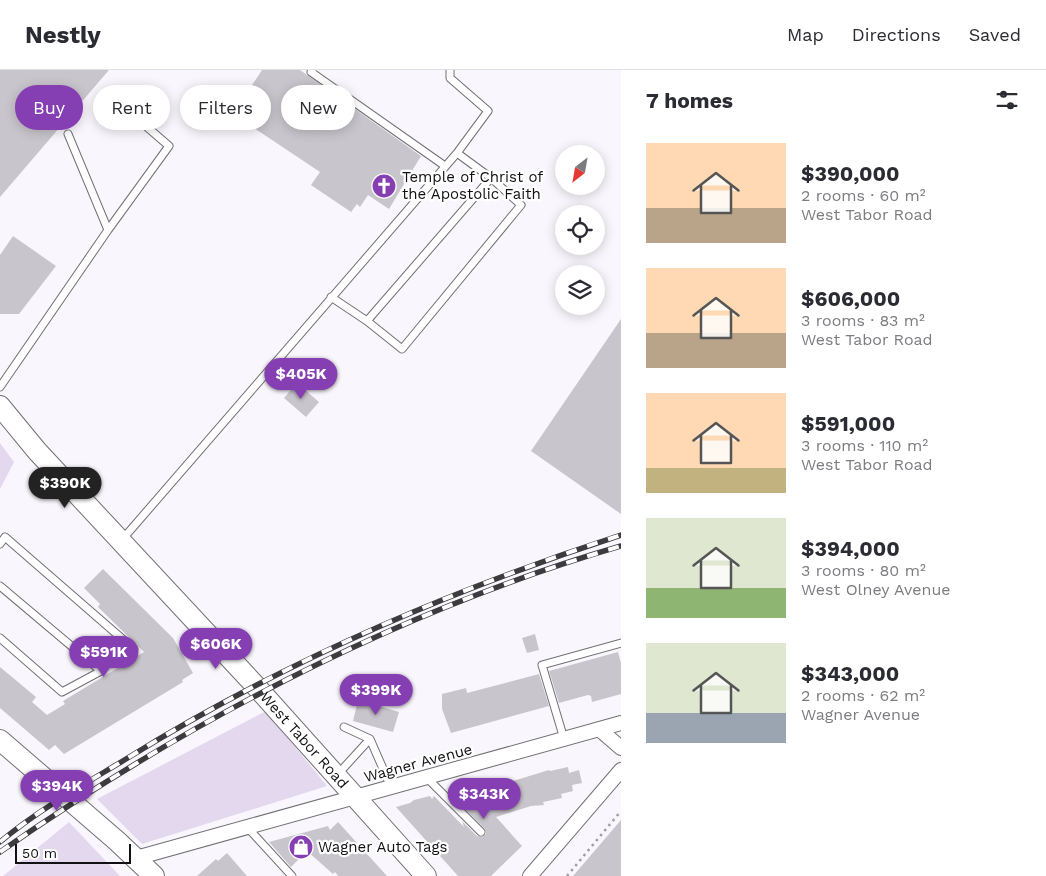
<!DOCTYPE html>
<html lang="en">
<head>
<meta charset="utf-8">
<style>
	body { margin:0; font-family:"Work Sans",sans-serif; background:#f7f7f7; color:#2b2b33; height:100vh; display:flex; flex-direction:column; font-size:19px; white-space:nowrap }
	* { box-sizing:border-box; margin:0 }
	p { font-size:16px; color:#7c7c81 }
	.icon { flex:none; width:28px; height:28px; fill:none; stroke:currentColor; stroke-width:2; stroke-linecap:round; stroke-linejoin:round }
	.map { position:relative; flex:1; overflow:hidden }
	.side { display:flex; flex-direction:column; background:#fff; width:425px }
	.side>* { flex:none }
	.banner { position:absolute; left:15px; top:15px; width:475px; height:45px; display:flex; gap:10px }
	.needle { width:32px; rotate:211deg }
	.tools { position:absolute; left:555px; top:75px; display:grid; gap:10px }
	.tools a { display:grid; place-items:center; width:50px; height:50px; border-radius:50%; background:#fff; box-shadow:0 2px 12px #0003; font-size:25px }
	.scale { position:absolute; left:15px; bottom:12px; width:116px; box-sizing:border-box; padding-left:5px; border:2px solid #111012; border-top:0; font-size:14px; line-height:18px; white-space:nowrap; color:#111012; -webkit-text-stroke:4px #fff; paint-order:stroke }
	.price { position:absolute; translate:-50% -42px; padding:0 11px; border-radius:18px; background:#853fb3; color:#fff; font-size:16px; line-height:32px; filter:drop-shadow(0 1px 2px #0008) }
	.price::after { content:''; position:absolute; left:50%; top:30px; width:15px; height:11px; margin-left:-8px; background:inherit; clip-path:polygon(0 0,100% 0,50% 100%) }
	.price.on { background:#222; color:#fff }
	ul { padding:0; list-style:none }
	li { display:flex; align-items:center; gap:15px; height:125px; padding:0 25px }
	li span { display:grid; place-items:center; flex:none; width:140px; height:100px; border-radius:0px; color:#555 }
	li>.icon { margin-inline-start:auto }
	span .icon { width:60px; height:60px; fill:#fffc; stroke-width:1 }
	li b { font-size:21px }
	h2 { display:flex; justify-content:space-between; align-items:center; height:60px; padding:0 25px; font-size:21px }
	.chip { padding:0 18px; border-radius:22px; background:#fff; box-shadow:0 2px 12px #0003; font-size:18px; line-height:45px }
	.chip.on { background:#853fb3; color:#fff }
	header { display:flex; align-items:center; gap:30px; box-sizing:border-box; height:70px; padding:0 25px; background:#fff; border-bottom:1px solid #e1e1e2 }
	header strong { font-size:24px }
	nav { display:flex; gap:28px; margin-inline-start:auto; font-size:18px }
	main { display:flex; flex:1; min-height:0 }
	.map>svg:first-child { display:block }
</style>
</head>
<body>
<header>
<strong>Nestly</strong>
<nav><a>Map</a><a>Directions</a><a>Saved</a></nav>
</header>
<main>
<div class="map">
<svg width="621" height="806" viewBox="0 0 621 806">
	<rect width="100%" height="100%" fill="#faf6fd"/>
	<path fill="#e3d8ed" d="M0 373 14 392 0 419Z
		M266 641 327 716 142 774 97 729Z
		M69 752 120 806H3Z"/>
	<path fill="#c9c5cc" d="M0 0H109L0 127Z
		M262 0H300L421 86 389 139 368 125 360 137 357 134 351 142 311 115 320 102 233 44Z
		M13 166 56 196 19 244H0V185Z
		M621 249V444L531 381Z
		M297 313 319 332 306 347 284 328Z
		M103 499 173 568 193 603 182 610 183 612 64 684 55 675 49 680 0 638V597L36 627 32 632 47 645 65 634 63 631 144 582 98 537 100 534 84 518Z
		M535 564 539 580 527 583 522 568Z
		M618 582 621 593V624L592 632 591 626 588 625 559 633 549 601Z
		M539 604 549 636 451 663 442 639V624L466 618 467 623Z
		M358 630 399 642 393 662 353 651Z
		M568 697 569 703 579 700 582 713 572 715 573 721 561 724 562 728 543 732 544 735 531 736 496 747 522 776 491 806H458L396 737 410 733 414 730 430 726 432 729 434 726 464 757 462 751 477 766 482 767 486 764 485 759 456 730 454 722 478 716 480 721 549 700 550 701Z
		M621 750V806H573Z
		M338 752 358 774 387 806H338L335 802 333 804 307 781 291 797 269 772 328 756 330 760Z
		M227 783 247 806H197L216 789 218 791Z"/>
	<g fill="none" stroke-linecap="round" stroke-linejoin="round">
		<defs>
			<path id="lane" d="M312 0 311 2 445 96
				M450 0V8L488 41 457 83
				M108 160 169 76 110 25
				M331 227 367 251 402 279 521 135 491 108
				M0 317 108 160 68 64
				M121 471 457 83 491 108 367 251
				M0 474 5 467 134 579
				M0 516 101 601 62 622 0 568
				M344 657 370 669 391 717
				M564 669 542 595 621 573
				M338 704 370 669
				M427 708 481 762
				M247 757 292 806"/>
			<path id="street" d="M599 659 621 678
				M136 788 621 653
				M530 806 621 700"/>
			<g id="secondary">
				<path id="s1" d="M0 336 37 381 253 613 426 806"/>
				<path d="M0 670 117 771 154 806"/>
			</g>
		</defs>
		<use href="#lane" stroke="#726f74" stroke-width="9"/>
		<use href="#street" stroke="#726f74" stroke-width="16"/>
		<use href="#secondary" stroke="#726f74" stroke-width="22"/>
		<path stroke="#a09da2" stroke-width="2.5" stroke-dasharray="2.5 4" stroke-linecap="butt" d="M567 806 621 741"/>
		<use href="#lane" stroke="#fff" stroke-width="7"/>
		<use href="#street" stroke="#fff" stroke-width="14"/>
		<use href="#secondary" stroke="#fff" stroke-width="20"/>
		<defs>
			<path id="rail" d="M0 772C38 740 83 715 126 689 281 593 448 521 621 465
				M0 782C190 650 398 541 621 476"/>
		</defs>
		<use href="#rail" stroke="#3c3b3e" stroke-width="5.5"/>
		<use href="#rail" stroke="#fff" stroke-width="4" stroke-dasharray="11" stroke-linecap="butt"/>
	</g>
	<defs>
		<symbol id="church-disc" viewBox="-11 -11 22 22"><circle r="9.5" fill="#853fb3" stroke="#fff"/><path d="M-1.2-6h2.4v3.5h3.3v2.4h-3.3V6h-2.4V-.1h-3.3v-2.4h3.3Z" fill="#fff"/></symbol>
		<symbol id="shop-disc" viewBox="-11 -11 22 22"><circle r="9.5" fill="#853fb3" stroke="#fff"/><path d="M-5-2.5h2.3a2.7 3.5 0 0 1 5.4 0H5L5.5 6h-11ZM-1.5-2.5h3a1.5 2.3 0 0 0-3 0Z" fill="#fff"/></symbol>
	</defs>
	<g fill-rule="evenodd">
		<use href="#church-disc" x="370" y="102" width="28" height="28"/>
		<use href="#shop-disc" x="287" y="763" width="28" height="28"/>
	</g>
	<g text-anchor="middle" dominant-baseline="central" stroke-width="4.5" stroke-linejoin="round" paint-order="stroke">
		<g font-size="15" fill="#111012" stroke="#fff" text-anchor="start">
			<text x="402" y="107">Temple of Christ of<tspan x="402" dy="17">the Apostolic Faith</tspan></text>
			<text x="318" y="777">Wagner Auto Tags</text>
		</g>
		<g font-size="15" fill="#111012" stroke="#fff">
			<text stroke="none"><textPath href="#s1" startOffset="452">West Tabor Road</textPath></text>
			<text transform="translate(418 693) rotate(-15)">Wagner Avenue</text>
		</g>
	</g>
</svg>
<div class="tools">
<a><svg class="needle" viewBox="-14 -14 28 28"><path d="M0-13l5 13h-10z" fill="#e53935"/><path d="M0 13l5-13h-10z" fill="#7c7c81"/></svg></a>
<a><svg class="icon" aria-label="locate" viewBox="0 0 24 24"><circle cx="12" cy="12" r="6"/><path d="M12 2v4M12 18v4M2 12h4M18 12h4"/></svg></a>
<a><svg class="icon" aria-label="layers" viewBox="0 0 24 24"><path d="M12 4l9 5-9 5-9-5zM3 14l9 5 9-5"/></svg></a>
</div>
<div class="scale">50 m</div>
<b class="price" style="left:301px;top:330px">$405K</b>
<b class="price on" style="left:65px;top:439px">$390K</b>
<b class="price" style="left:216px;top:600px">$606K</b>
<b class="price" style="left:104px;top:608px">$591K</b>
<b class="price" style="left:376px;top:646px">$399K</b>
<b class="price" style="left:57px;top:742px">$394K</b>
<b class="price" style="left:484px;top:750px">$343K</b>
<div class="banner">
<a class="chip on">Buy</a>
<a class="chip">Rent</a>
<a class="chip">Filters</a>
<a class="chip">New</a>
</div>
</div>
<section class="side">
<h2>7 homes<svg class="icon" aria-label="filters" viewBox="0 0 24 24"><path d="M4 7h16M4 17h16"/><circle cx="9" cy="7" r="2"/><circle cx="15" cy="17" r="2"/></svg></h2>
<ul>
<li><span style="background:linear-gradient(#ffd9b3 65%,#b9a48a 0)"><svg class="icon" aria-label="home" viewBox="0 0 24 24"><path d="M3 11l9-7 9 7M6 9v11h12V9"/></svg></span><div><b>$390,000</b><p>2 rooms · 60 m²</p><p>West Tabor Road</p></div></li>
<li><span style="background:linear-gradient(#ffd9b3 65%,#b9a48a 0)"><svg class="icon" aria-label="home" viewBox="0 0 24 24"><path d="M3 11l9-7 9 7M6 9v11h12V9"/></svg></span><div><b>$606,000</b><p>3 rooms · 83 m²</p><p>West Tabor Road</p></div></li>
<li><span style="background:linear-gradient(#ffd9b3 75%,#c2b280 0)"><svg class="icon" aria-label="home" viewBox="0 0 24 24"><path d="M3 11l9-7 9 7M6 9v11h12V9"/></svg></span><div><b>$591,000</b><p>3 rooms · 110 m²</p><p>West Tabor Road</p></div></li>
<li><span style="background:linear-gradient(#dfe7d0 70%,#8fb573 0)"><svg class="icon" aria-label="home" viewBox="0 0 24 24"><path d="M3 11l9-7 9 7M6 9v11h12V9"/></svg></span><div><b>$394,000</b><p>3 rooms · 80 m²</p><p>West Olney Avenue</p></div></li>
<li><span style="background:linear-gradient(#dfe7d0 70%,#9aa5b1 0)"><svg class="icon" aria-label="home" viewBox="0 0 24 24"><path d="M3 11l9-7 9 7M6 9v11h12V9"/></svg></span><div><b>$343,000</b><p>2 rooms · 62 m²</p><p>Wagner Avenue</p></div></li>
</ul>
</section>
</main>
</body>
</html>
